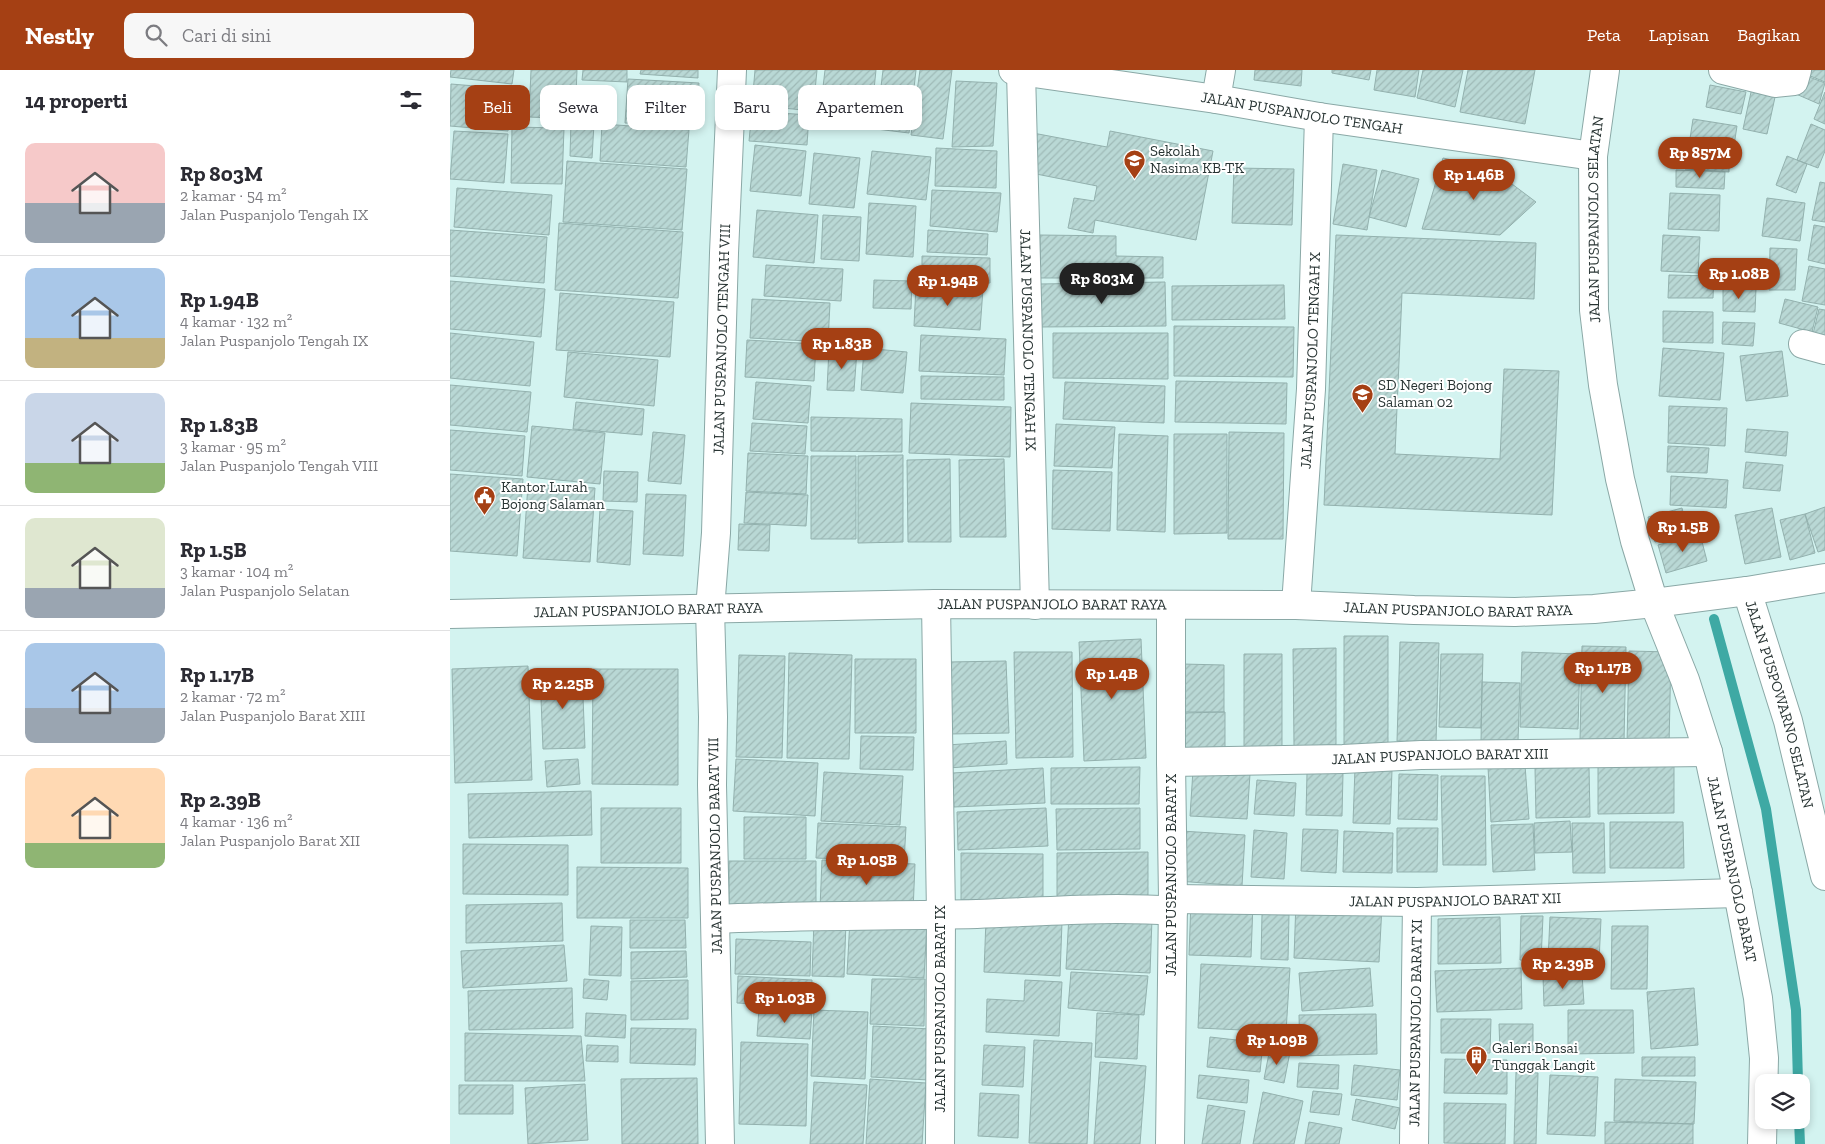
<!DOCTYPE html>
<html lang="id">
<head>
<meta charset="utf-8">
<style>
	body { margin:0; font-family:"Zilla Slab",serif; background:#f7f7f7; color:#2b2b33; height:100vh; display:flex; flex-direction:column; font-size:19px; white-space:nowrap }
	* { box-sizing:border-box; margin:0 }
	p { font-size:16px; color:#7c7c81 }
	.icon { flex:none; width:28px; height:28px; fill:none; stroke:currentColor; stroke-width:2; stroke-linecap:round; stroke-linejoin:round }
	.map { position:relative; flex:1; overflow:hidden }
	.sheet { display:flex; flex-direction:column; background:#fff; width:450px }
	.sheet>* { flex:none }
	.top-card { position:absolute; left:15px; top:15px; width:475px; height:45px; display:flex; gap:10px }
	.controls { position:absolute; left:1305px; top:1004px; display:grid; gap:10px }
	.controls a { display:grid; place-items:center; width:55px; height:55px; border-radius:10px; background:#fff; box-shadow:0 2px 8px #0003; font-size:25px }
	.price { position:absolute; translate:-50% -42px; padding:0 11px; border-radius:18px; background:#a54014; color:#fff; font-size:16px; line-height:32px; filter:drop-shadow(0 1px 2px #0008) }
	.price::after { content:''; position:absolute; left:50%; top:30px; width:15px; height:11px; margin-left:-8px; background:inherit; clip-path:polygon(0 0,100% 0,50% 100%) }
	.price.selected { background:#222; color:#fff }
	ul { padding:0; list-style:none }
	li { display:flex; align-items:center; gap:15px; height:125px; padding:0 25px }
	li+li { border-top:1px solid #e1e1e2 }
	li span { display:grid; place-items:center; flex:none; width:140px; height:100px; border-radius:10px; color:#555 }
	li>.icon { margin-inline-start:auto }
	span .icon { width:60px; height:60px; fill:#fffc; stroke-width:1 }
	li b { font-size:21px }
	h2 { display:flex; justify-content:space-between; align-items:center; height:60px; padding:0 25px; font-size:21px }
	.chip { padding:0 18px; border-radius:10px; background:#fff; box-shadow:0 2px 8px #0003; font-size:18px; line-height:45px }
	.chip.selected { background:#a54014; color:#fff }
	header { display:flex; align-items:center; gap:30px; box-sizing:border-box; height:70px; padding:0 25px; background:#a54014; color:#fff }
	header strong { font-size:24px }
	nav { display:flex; gap:28px; margin-inline-start:auto; font-size:18px }
	.search { width:350px; height:45px; background:#f7f7f7; display:flex; align-items:center; gap:12px; box-sizing:border-box; padding:0 18px; border-radius:10px; color:#7c7c81; font-size:19px }
	main { display:flex; flex:1; min-height:0 }
	.map>svg:first-child { display:block }
</style>
</head>
<body>
<header>
<strong>Nestly</strong>
<div class="search"><svg class="icon" aria-label="search" viewBox="0 0 24 24"><circle cx="10" cy="10" r="6"/><path d="M15 15l6 6"/></svg>Cari di sini</div>
<nav><a>Peta</a><a>Lapisan</a><a>Bagikan</a></nav>
</header>
<main>
<section class="sheet">
<h2>14 properti<svg class="icon" aria-label="filters" viewBox="0 0 24 24"><path d="M4 7h16M4 17h16"/><circle cx="9" cy="7" r="2"/><circle cx="15" cy="17" r="2"/></svg></h2>
<ul>
<li><span style="background:linear-gradient(#f6c9c9 60%,#9aa5b1 0)"><svg class="icon" aria-label="home" viewBox="0 0 24 24"><path d="M3 11l9-7 9 7M6 9v11h12V9"/></svg></span><div><b>Rp 803M</b><p>2 kamar · 54 m²</p><p>Jalan Puspanjolo Tengah IX</p></div></li>
<li><span style="background:linear-gradient(#a9c7e8 70%,#c2b280 0)"><svg class="icon" aria-label="home" viewBox="0 0 24 24"><path d="M3 11l9-7 9 7M6 9v11h12V9"/></svg></span><div><b>Rp 1.94B</b><p>4 kamar · 132 m²</p><p>Jalan Puspanjolo Tengah IX</p></div></li>
<li><span style="background:linear-gradient(#c9d6e8 70%,#8fb573 0)"><svg class="icon" aria-label="home" viewBox="0 0 24 24"><path d="M3 11l9-7 9 7M6 9v11h12V9"/></svg></span><div><b>Rp 1.83B</b><p>3 kamar · 95 m²</p><p>Jalan Puspanjolo Tengah VIII</p></div></li>
<li><span style="background:linear-gradient(#dfe7d0 70%,#9aa5b1 0)"><svg class="icon" aria-label="home" viewBox="0 0 24 24"><path d="M3 11l9-7 9 7M6 9v11h12V9"/></svg></span><div><b>Rp 1.5B</b><p>3 kamar · 104 m²</p><p>Jalan Puspanjolo Selatan</p></div></li>
<li><span style="background:linear-gradient(#a9c7e8 65%,#9aa5b1 0)"><svg class="icon" aria-label="home" viewBox="0 0 24 24"><path d="M3 11l9-7 9 7M6 9v11h12V9"/></svg></span><div><b>Rp 1.17B</b><p>2 kamar · 72 m²</p><p>Jalan Puspanjolo Barat XIII</p></div></li>
<li><span style="background:linear-gradient(#ffd9b3 75%,#8fb573 0)"><svg class="icon" aria-label="home" viewBox="0 0 24 24"><path d="M3 11l9-7 9 7M6 9v11h12V9"/></svg></span><div><b>Rp 2.39B</b><p>4 kamar · 136 m²</p><p>Jalan Puspanjolo Barat XII</p></div></li>
</ul>
</section>
<div class="map">
<svg width="1375" height="1074" viewBox="0 0 1375 1074">
	<defs>
		<pattern id="building-hatch" width="6" height="6" patternUnits="userSpaceOnUse" patternTransform="scale(1.25)"><rect width="6" height="6" fill="#b9d8d5"/><path d="M-1 1l2-2M0 6l6-6M5 7l2-2" fill="none" stroke="#9fbab7"/></pattern>
	</defs>
	<rect width="100%" height="100%" fill="#d3f3f0"/>
	<g fill="none" stroke-linecap="round" stroke-linejoin="round">
		<path stroke="#3ea9a4" stroke-width="10" d="M1264 549 1316 739 1346 940 1348 1012
			M1349 1050 1350 1074"/>
	</g>
	<path fill="url(#building-hatch)" stroke="#93b1ae" d="M1 0H64L62 14 0 7Z
		M81 0H127L125 49 79 47Z
		M133 0H177V12L132 10Z
		M191 0H248V8L190 4Z
		M305 0H367L363 41 302 35Z
		M375 0H426L421 49 370 43Z
		M433 0H466L459 63 426 59Z
		M470 0H502L493 69 461 65Z
		M805 0H852L851 16 804 10Z
		M882 0H921L919 10 882 3Z
		M927 0H969L965 27 924 20Z
		M973 0H1013L1005 37 967 28Z
		M1018 0H1085L1075 54 1010 42Z
		M1354 0H1375V12L1353 3Z
		M1354 5 1375 13 1369 34 1346 24Z
		M178 9 249 13 246 56 175 53Z
		M506 11 547 13 543 76 502 77Z
		M1303 13 1327 18 1317 64 1293 59Z
		M1 14 61 19 58 61 0 56Z
		M1260 15 1296 22 1291 44 1256 37Z
		M1375 22V54L1364 49Z
		M302 41 359 45 357 75 299 71Z
		M1243 49 1287 56 1283 82 1239 75Z
		M121 52 144 54 142 88 120 86Z
		M152 54 239 60 236 97 150 91Z
		M1361 54 1375 60V81L1368 98 1347 90Z
		M62 57 114 58 112 114 61 113Z
		M4 61 58 64 54 113 0 109Z
		M660 61 763 81 746 170 645 150 643 163 618 158 624 128 644 131 647 116 576 102 583 63 657 77Z
		M305 75 356 81 351 126 300 121Z
		M486 78 547 81 546 118 485 116Z
		M422 81 481 87 476 130 417 124Z
		M364 83 410 88 404 138 359 134Z
		M1237 83 1279 86V102L1235 99Z
		M1337 86 1357 94 1346 123 1326 115Z
		M993 88 1042 99 1086 132 1050 165 972 159Z
		M117 91 237 99 232 160 113 152Z
		M893 94 927 100 917 160 883 154Z
		M784 98 844 99 842 155 782 153Z
		M932 100 969 109 956 157 919 147Z
		M1226 100 1275 102 1274 119 1226 117Z
		M1370 112 1375 113V152L1362 150Z
		M7 118 102 125 99 165 4 157Z
		M482 120 551 123 547 162 480 156Z
		M1220 123 1270 125 1269 161 1218 159Z
		M1317 128 1355 133 1350 171 1312 166Z
		M419 133 466 136 463 187 416 184Z
		M307 140 368 145 364 193 303 187Z
		M373 145 411 147 409 191 371 189Z
		M109 153 233 162 228 228 105 220Z
		M1364 155 1375 157V194L1358 190Z
		M0 160 97 167 94 213 0 206Z
		M478 160 538 164 537 185 477 182Z
		M590 165 666 166V186L713 187V208H590Z
		M886 165 1086 173 1084 229 952 223 945 384 1050 389 1054 299 1109 301 1102 445 874 435Z
		M1213 165 1250 167 1248 203 1211 201Z
		M1320 178 1347 179 1345 220H1319Z
		M472 186 540 188V213L472 211Z
		M1271 189 1304 190 1303 218 1270 216Z
		M316 195 393 199 391 231 314 226Z
		M1359 196 1375 199V235L1352 231Z
		M1219 205 1264 206 1263 228H1218Z
		M424 210 462 211 461 239 423 238Z
		M0 211 95 219 91 267 0 259Z
		M715 212 716 256 589 257V214Z
		M466 215 533 219 530 260 464 256Z
		M834 215 835 249 722 250V216Z
		M1273 218H1306L1305 242 1273 241Z
		M110 223 224 232 220 287 106 280Z
		M302 229 380 233 378 272 300 268Z
		M1335 229 1368 237 1362 262 1329 253Z
		M1369 239 1375 240V267L1363 264Z
		M1213 241 1263 242V273L1213 272Z
		M1273 252 1305 253 1303 276 1272 274Z
		M724 256 844 257 843 307 724 306Z
		M0 263 84 272 80 316 0 308Z
		M603 263H718V309L603 308Z
		M471 265 556 269 554 305 469 301Z
		M297 270 366 274 364 311 295 307Z
		M379 278 407 280 404 321 377 320Z
		M414 278 457 282 453 323 411 320Z
		M1213 278 1274 283 1270 330 1209 326Z
		M1332 281 1338 326 1296 331 1290 286Z
		M118 282 208 290 204 336 114 327Z
		M471 306 554 307V330L471 329Z
		M726 311 837 313 836 354 725 352Z
		M306 312 361 316 358 353 303 349Z
		M615 312 715 316 714 353 613 349Z
		M0 315 81 322 77 362 0 355Z
		M126 332 194 339 192 365 123 359Z
		M461 333 561 337 560 387 459 383Z
		M1219 336 1277 338 1275 376 1218 373Z
		M361 347 452 349V382L361 381Z
		M302 353 357 356 355 384 300 381Z
		M606 354 665 357 662 398 604 396Z
		M82 356 155 363 150 414 77 407Z
		M1297 359 1338 362 1336 386 1295 382Z
		M0 360 75 366 72 406 0 400Z
		M203 362 235 365 231 414 198 411Z
		M779 362 834 363 833 469H778Z
		M669 364 718 366 715 462 667 460Z
		M724 364H777V463L724 464Z
		M1218 376 1259 378 1257 403 1217 402Z
		M298 383 358 386 356 424 296 421Z
		M453 385V472L408 473V386Z
		M361 386H406V469H361Z
		M500 389 501 472H458L457 390Z
		M554 389 556 467H510L509 390Z
		M1296 392 1333 395 1330 421 1293 418Z
		M603 400 662 402 660 461 602 459Z
		M154 401 188 402 187 432 153 431Z
		M0 404 73 409 67 486 0 481Z
		M1221 406 1278 410 1276 438 1220 435Z
		M78 414 145 418 140 492 73 488Z
		M296 422 358 425 356 456 294 453Z
		M196 424 236 425 233 486 193 484Z
		M1375 437V480L1368 482 1355 444Z
		M1232 438 1238 463 1205 472 1198 447Z
		M1322 438 1331 487 1295 494 1285 445Z
		M150 439 183 441 180 495 147 492Z
		M1355 444 1365 483 1340 490 1330 450Z
		M289 454 320 455 319 481 288 480Z
		M1250 464 1257 491 1216 503 1208 475Z
		M894 566H938V679H894Z
		M691 569 696 688 634 691 629 572Z
		M950 572 989 573 986 672 947 671Z
		M1132 576 1176 577 1174 672 1130 671Z
		M886 578V675L844 676 843 579Z
		M1179 581 1221 582 1219 676 1177 674Z
		M564 582H622L623 687 566 688Z
		M1072 582 1130 584 1128 659 1070 657Z
		M339 583 402 585 399 689 337 688Z
		M794 584H832V678H794Z
		M991 584H1033L1031 658 989 657Z
		M289 585 335 586 332 688 286 687Z
		M405 589H466V663H405Z
		M556 591 559 663 500 664 498 592Z
		M732 594 774 595V642H731Z
		M78 596 82 710 5 713 2 599Z
		M143 599H228V715L142 714Z
		M132 601 135 678 93 679 90 603Z
		M1032 612 1070 613 1068 671H1031Z
		M775 642V679H733L732 643Z
		M411 666 464 667 463 700 410 699Z
		M556 671 557 694 498 698 497 675Z
		M128 689 130 714 97 717 95 691Z
		M286 689 368 693 365 746 283 741Z
		M1224 694V743L1148 744V695Z
		M1075 695 1079 749 1041 752 1038 697Z
		M690 697 689 734H601V698Z
		M1139 697 1140 747 1086 748 1085 698Z
		M593 698 595 733 504 737 502 703Z
		M905 698 942 700 940 754 903 753Z
		M743 700 800 704 797 749 740 746Z
		M374 702 453 706 450 755 371 751Z
		M857 703H893L892 746 856 745Z
		M949 704 988 705 987 750 948 749Z
		M991 706H1035L1036 795H993Z
		M807 710 846 713 844 746 804 744Z
		M141 721 142 765 19 768 18 724Z
		M151 738H231V793H151Z
		M596 738 598 776 508 780 507 742Z
		M690 738V779L607 780 606 739Z
		M294 747H356V789H294Z
		M1120 751 1122 782 1085 783 1084 753Z
		M1160 752H1233L1234 798H1160Z
		M368 753 456 757 454 792 366 788Z
		M1122 753H1154L1155 803H1123Z
		M1083 754 1085 800 1043 802 1041 755Z
		M947 758H988L987 802H947Z
		M853 759 888 760 886 803 851 801Z
		M804 760 837 763 834 809 801 807Z
		M731 761 795 765 792 816 728 811Z
		M894 761 943 763 942 803 893 802Z
		M13 774 118 775V825L13 824Z
		M698 782V827L607 828V783Z
		M511 783 593 784V831L511 830Z
		M372 790 465 794 463 841 370 838Z
		M279 791H366V840H279Z
		M127 797 238 798V848H127Z
		M741 831 803 833 801 887 739 885Z
		M846 831 932 836 929 892 844 888Z
		M112 833 113 871 16 873V835Z
		M812 844 839 845 838 890 811 889Z
		M619 845 702 849 700 903 616 899Z
		M1071 846H1093L1091 891 1070 890Z
		M1050 847 1051 893 988 894V849Z
		M1100 847 1151 849 1149 892 1098 890Z
		M400 849 477 852 474 908 397 904Z
		M536 849 612 852 610 906 534 902Z
		M180 850H235L236 878H180Z
		M364 851 396 852 394 907 362 906Z
		M141 856 172 857 171 906 139 905Z
		M1162 856H1198L1197 919H1161Z
		M286 869 361 872 360 906 285 904Z
		M114 875 117 911 13 918 11 881Z
		M236 881 237 907 181 909V882Z
		M751 894 840 898 836 962 748 958Z
		M920 898 923 936 852 941 849 903Z
		M1071 898 1072 939 987 942 985 901Z
		M621 902 698 906 694 945 618 938Z
		M1132 904 1134 934 1094 936 1093 906Z
		M288 906 362 910 361 937 287 933Z
		M134 909 159 911 157 930 133 928Z
		M422 909H475L474 956 420 954Z
		M238 910V949L181 950V911Z
		M575 910 612 912 609 966 536 962 537 929 574 931Z
		M122 918 123 958 19 960 18 921Z
		M1244 918 1248 975 1201 979 1197 922Z
		M309 939 362 941 360 969 307 966Z
		M364 940 418 942 415 1009 361 1006Z
		M1118 940H1183L1184 983 1118 984Z
		M136 943 176 945 175 968 135 966Z
		M647 943 689 945 687 989 645 987Z
		M926 944 927 984 850 986 849 945Z
		M991 949H1041L1040 983H991Z
		M1049 954H1083V983L1050 982Z
		M423 956 481 959 479 1010 421 1007Z
		M181 958 246 959 245 995 180 993Z
		M15 963 131 966 135 1011H15Z
		M760 967 813 973 810 1002 757 997Z
		M584 970 642 973 637 1074 579 1073Z
		M291 972 358 974 356 1056 289 1054Z
		M137 975 168 976V992L136 991Z
		M534 975 575 977 573 1017 532 1015Z
		M820 978 840 982 834 1013 814 1009Z
		M1192 987H1245V1006H1192Z
		M995 989 1057 990V1024L994 1023Z
		M650 992 696 996 690 1074H644Z
		M849 993 889 995 888 1019 847 1017Z
		M904 995 950 1000 947 1030 901 1025Z
		M1066 1002 1088 1003 1086 1074H1064Z
		M749 1005 799 1010 797 1033 747 1028Z
		M1100 1005 1148 1007 1145 1066 1097 1064Z
		M247 1008 248 1074H172L171 1009Z
		M420 1009 476 1013 472 1074H416Z
		M1165 1009 1246 1012 1244 1054 1164 1051Z
		M364 1012 417 1015 413 1074H360Z
		M135 1014 138 1070 78 1074 75 1018Z
		M9 1015H63V1044H9Z
		M863 1021 892 1024 889 1045 860 1042Z
		M813 1022 853 1031 844 1074H803Z
		M530 1023 569 1025 568 1068 528 1066Z
		M906 1029 950 1038 945 1059 902 1050Z
		M994 1033 1056 1034 1055 1074 994 1073Z
		M758 1035 795 1041 790 1074H752Z
		M859 1052 892 1058 889 1074H855Z
		M1155 1052 1243 1054V1074H1155Z"/>
	<g fill="none" stroke-linecap="round" stroke-linejoin="round">
		<defs>
			<g id="street">
				<path id="s1" d="M563 0 766 29 869 47 1143 86"/>
				<path d="M1273 0 1325 13 1344 11 1347 0"/>
				<path id="s2" d="M571 2 585 535"/>
				<path d="M766 29 771 0"/>
				<path d="M1353 274 1375 280"/>
				<path id="s3" d="M1297 521 1338 651 1375 806"/>
				<path d="M486 534 491 844 490 1074"/>
				<path id="s4" d="M846 535 861 319 869 47"/>
				<path id="s5" d="M721 692 893 689 971 685 1258 682"/>
				<path id="s6" d="M723 829 967 832 1288 823"/>
				<path d="M266 849C353 845 440 846 527 844 592 842 657 836 723 841"/>
				<path id="s7" d="M270 1074 262 715 263 647 260 539 266 463 274 183 282 0"/>
				<path d="M720 1074 723 829 721 692V536"/>
				<path id="s8" d="M964 1074 967 832"/>
				<path d="M1312 1074 1314 988 1308 928 1288 823 1258 682 1235 610 1204 533 1297 521 1375 508"/>
			</g>
			<g id="secondary">
				<path id="s9" d="M0 544 486 534 846 535 964 540 1065 542 1144 539 1204 533 1185 471 1170 409 1153 315 1144 240 1143 86 1155 0"/>
			</g>
		</defs>
		<use href="#street" stroke="#8aa8a6" stroke-width="30"/>
		<use href="#secondary" stroke="#8aa8a6" stroke-width="30"/>
		<use href="#street" stroke="#fff" stroke-width="28"/>
		<use href="#secondary" stroke="#fff" stroke-width="28"/>
	</g>
	<defs>
		<symbol id="school-pin" viewBox="-11 -11 22 30"><path d="M0 17L-7.5 6A9.5 9.5 0 1 1 7.5 6Z" fill="#a54014" stroke="#fff"/><path d="M0-5L7-2L0 1L-7-2ZM-4 1L0 2.5L4 1V4Q0 6-4 4Z" fill="#fff"/></symbol>
		<symbol id="civic-pin" viewBox="-11 -11 22 30"><path d="M0 17L-7.5 6A9.5 9.5 0 1 1 7.5 6Z" fill="#a54014" stroke="#fff"/><path d="M-.6-6.5H3V-4.5H.6V-3L4-1V1h2V6H-6V1h2V-1L-.6-3ZM-1.2 2.5V6h2.4V2.5Z" fill="#fff"/></symbol>
		<symbol id="building-pin" viewBox="-11 -11 22 30"><path d="M0 17L-7.5 6A9.5 9.5 0 1 1 7.5 6Z" fill="#a54014" stroke="#fff"/><path d="M-4-6H4V6H1V3H-1V6H-4ZM-2.5-4.3h1.7v1.8h-1.7ZM.8-4.3h1.7v1.8H.8ZM-2.5-1h1.7V.8h-1.7ZM.8-1h1.7V.8H.8Z" fill="#fff"/></symbol>
	</defs>
	<g fill-rule="evenodd">
		<use href="#school-pin" x="672" y="78" width="25" height="34"/>
		<use href="#school-pin" x="900" y="312" width="25" height="34"/>
		<use href="#civic-pin" x="22" y="414" width="25" height="34"/>
		<use href="#building-pin" x="1014" y="974" width="25" height="34"/>
	</g>
	<g text-anchor="middle" dominant-baseline="central" stroke-width="4" stroke-linejoin="round" paint-order="stroke">
		<g font-size="15" fill="#283433" stroke="#fff">
			<text stroke="none"><textPath href="#s1" startOffset="292">JALAN PUSPANJOLO TENGAH</textPath></text>
			<text stroke="none"><textPath href="#s9" startOffset="1595">JALAN PUSPANJOLO SELATAN</textPath></text>
			<text stroke="none"><textPath href="#s2" startOffset="268">JALAN PUSPANJOLO TENGAH IX</textPath></text>
			<text stroke="none"><textPath href="#s7" startOffset="805">JALAN PUSPANJOLO TENGAH VIII</textPath></text>
			<text stroke="none"><textPath href="#s4" startOffset="245">JALAN PUSPANJOLO TENGAH X</textPath></text>
			<text stroke="none"><textPath href="#s9" startOffset="602">JALAN PUSPANJOLO BARAT RAYA</textPath></text>
			<text stroke="none"><textPath href="#s9" startOffset="1008">JALAN PUSPANJOLO BARAT RAYA</textPath></text>
			<text stroke="none"><textPath href="#s9" startOffset="198">JALAN PUSPANJOLO BARAT RAYA</textPath></text>
			<text stroke="none"><textPath href="#s3" startOffset="118">JALAN PUSPOWARNO SELATAN</textPath></text>
			<text stroke="none"><textPath href="#s5" startOffset="269">JALAN PUSPANJOLO BARAT XIII</textPath></text>
			<text transform="translate(265 776) rotate(-91)">JALAN PUSPANJOLO BARAT VIII</text>
			<text transform="translate(1282 799) rotate(78)">JALAN PUSPANJOLO BARAT</text>
			<text transform="translate(721 805) rotate(-90)">JALAN PUSPANJOLO BARAT X</text>
			<text stroke="none"><textPath href="#s6" startOffset="282">JALAN PUSPANJOLO BARAT XII</textPath></text>
			<text transform="translate(490 939) rotate(-90)">JALAN PUSPANJOLO BARAT IX</text>
			<text stroke="none"><textPath href="#s8" startOffset="121">JALAN PUSPANJOLO BARAT XI</textPath></text>
		</g>
		<g font-size="15" fill="#283433" stroke="#fff" text-anchor="start">
			<text x="700" y="81">Sekolah<tspan x="700" dy="17">Nasima KB-TK</tspan></text>
			<text x="928" y="315">SD Negeri Bojong<tspan x="928" dy="17">Salaman 02</tspan></text>
			<text x="51" y="417">Kantor Lurah<tspan x="51" dy="17">Bojong Salaman</tspan></text>
			<text x="1042" y="978">Galeri Bonsai<tspan x="1042" dy="17">Tunggak Langit</tspan></text>
		</g>
	</g>
</svg>
<div class="controls">
<a><svg class="icon" aria-label="layers" viewBox="0 0 24 24"><path d="M12 4l9 5-9 5-9-5zM3 14l9 5 9-5"/></svg></a>
</div>
<b class="price" style="left:1250px;top:109px">Rp 857M</b>
<b class="price" style="left:1024px;top:131px">Rp 1.46B</b>
<b class="price" style="left:1289px;top:230px">Rp 1.08B</b>
<b class="price selected" style="left:652px;top:235px">Rp 803M</b>
<b class="price" style="left:498px;top:237px">Rp 1.94B</b>
<b class="price" style="left:392px;top:300px">Rp 1.83B</b>
<b class="price" style="left:1233px;top:483px">Rp 1.5B</b>
<b class="price" style="left:1153px;top:624px">Rp 1.17B</b>
<b class="price" style="left:662px;top:630px">Rp 1.4B</b>
<b class="price" style="left:113px;top:640px">Rp 2.25B</b>
<b class="price" style="left:417px;top:816px">Rp 1.05B</b>
<b class="price" style="left:1113px;top:920px">Rp 2.39B</b>
<b class="price" style="left:335px;top:954px">Rp 1.03B</b>
<b class="price" style="left:827px;top:996px">Rp 1.09B</b>
<div class="top-card">
<a class="chip selected">Beli</a>
<a class="chip">Sewa</a>
<a class="chip">Filter</a>
<a class="chip">Baru</a>
<a class="chip">Apartemen</a>
</div>
</div>
</main>
</body>
</html>
